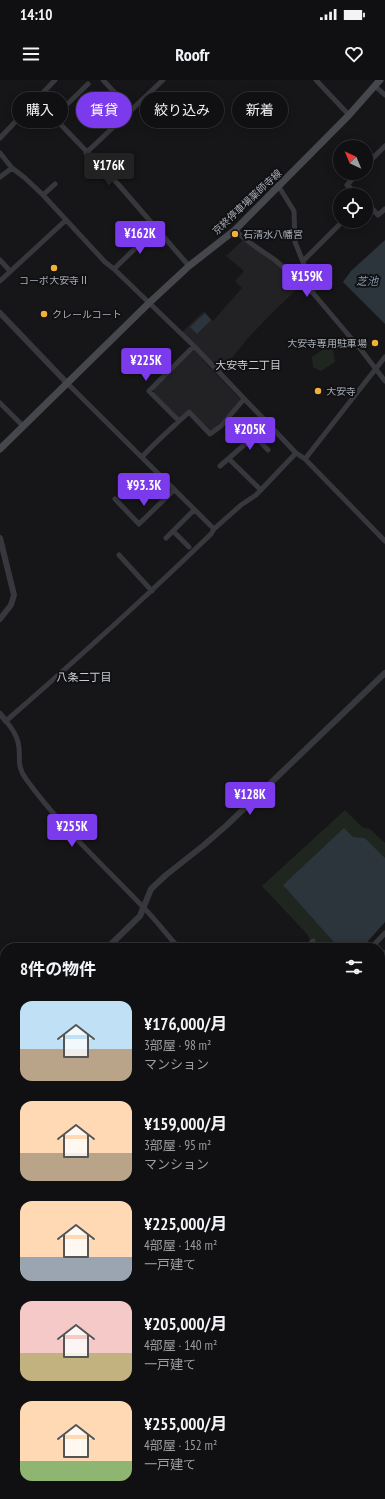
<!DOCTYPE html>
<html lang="ja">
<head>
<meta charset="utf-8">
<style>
	body { margin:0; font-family:"PT Sans Narrow","Noto Sans JP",sans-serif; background:#1e1e20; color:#f1f3f6; height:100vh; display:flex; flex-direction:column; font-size:15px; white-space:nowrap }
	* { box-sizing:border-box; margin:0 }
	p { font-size:13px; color:#9c9d9f }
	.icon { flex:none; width:22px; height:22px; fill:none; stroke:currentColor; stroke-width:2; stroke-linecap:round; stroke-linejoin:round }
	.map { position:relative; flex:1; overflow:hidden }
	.details { position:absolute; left:0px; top:863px; width:385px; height:556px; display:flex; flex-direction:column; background:#101012; border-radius:16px 16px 0 0; box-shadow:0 2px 10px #0003,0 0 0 1px #303032 }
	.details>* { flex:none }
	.top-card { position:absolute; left:12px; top:12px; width:361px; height:36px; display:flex; gap:8px }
	.needle { width:26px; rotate:316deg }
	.buttons { position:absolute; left:333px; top:60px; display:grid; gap:8px }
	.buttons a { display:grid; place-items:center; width:40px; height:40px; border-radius:50%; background:#101012; box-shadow:0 2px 10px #0003,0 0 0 1px #303032; font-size:20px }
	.price { position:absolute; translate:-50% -34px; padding:0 9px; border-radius:4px; background:#7c3aed; color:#fff; font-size:13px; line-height:26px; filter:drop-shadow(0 1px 2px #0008) }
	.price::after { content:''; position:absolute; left:50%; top:24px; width:12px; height:9px; margin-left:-6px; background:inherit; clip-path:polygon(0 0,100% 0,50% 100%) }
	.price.active { background:#222; color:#fff }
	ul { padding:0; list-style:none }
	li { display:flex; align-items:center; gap:12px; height:100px; padding:0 20px }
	li span { display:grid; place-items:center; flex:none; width:112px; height:80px; border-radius:12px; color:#555 }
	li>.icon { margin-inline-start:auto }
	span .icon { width:48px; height:48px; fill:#fffc; stroke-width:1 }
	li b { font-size:17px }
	h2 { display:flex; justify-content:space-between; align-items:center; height:48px; padding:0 20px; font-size:17px }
	.tag { padding:0 14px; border-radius:18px; background:#101012; box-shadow:0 2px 10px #0003,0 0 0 1px #303032; font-size:14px; line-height:36px }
	.tag.active { background:#7c3aed; color:#fff }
	.status { display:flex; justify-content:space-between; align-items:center; height:28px; padding:0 20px; background:#101012; direction:ltr }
	.status svg { height:11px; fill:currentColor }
	header { display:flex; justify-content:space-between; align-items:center; height:52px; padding:0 20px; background:#101012; font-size:18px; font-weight:600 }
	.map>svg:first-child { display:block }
</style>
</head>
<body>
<div class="status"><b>14:10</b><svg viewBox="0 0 49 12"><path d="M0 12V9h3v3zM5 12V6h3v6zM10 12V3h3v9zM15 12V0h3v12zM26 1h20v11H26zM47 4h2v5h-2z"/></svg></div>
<header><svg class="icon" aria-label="menu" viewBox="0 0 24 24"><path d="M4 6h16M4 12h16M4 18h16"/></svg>Roofr<svg class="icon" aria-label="heart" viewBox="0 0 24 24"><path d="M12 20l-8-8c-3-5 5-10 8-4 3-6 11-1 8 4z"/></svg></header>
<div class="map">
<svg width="385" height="1419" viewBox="0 0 385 1419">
	<rect width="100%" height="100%" fill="#161618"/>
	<path fill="#222225" d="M243 160 272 180 299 204V207L270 235 248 258 221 292 182 252 204 231 213 241 242 208 235 201 244 191 226 176Z
		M194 268 204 281 240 319V323L212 351H210L189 329 181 337 177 338 154 315V309Z"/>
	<path fill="#1e261f" d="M329 265 333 269 335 282 321 291 313 287 312 277Z
		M345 730 362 747 370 749 385 763V778L365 758 283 804 339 868H317L310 860 307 854 262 806Z"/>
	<path fill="#2c353c" d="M385 160V244L343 202 351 191Z
		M205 233 211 240 197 254 190 247Z
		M344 748 353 757 365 758 385 778V842L362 868H339L283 805Z"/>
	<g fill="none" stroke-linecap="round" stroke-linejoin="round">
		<path stroke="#2c353c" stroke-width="10" d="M380 880 385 875
			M0 1268 5 1263"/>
		<path stroke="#37383d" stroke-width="5" d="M103 0 131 30
			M316 0 349 35
			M375 6 385 15
			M37 20 118 104 189 186
			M53 38 88 4
			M0 58 55 0
			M0 73 12 88 25 98 43 115 105 182 114 189 194 266 296 373
			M86 73 163 0
			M366 85 385 66
			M358 93 347 105 359 115
			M0 97 12 88
			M279 107 294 131 295 162 311 202 313 213 362 271 385 301
			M43 115 55 104
			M366 122 378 135 385 129
			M235 150C248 163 261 170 275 180 288 191 299 204 313 213
			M0 180 10 191
			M303 181 343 141
			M114 189 153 151 157 149
			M0 201 66 140
			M67 303 214 449
			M0 323 23 346
			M179 341 149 311 194 266
			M255 356 268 370
			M142 377C156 361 173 347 189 332L210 354 221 346 244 319
			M229 379 261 410
			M305 379 385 461
			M220 386 268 344
			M115 419 139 444 174 410
			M173 451 189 467
			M166 458 194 430
			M119 475 152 511
			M179 868C167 855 156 840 143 827 103 785 60 746 26 699 15 684 22 677 18 662 16 654 11 647 6 641 76 580 145 518 211 454L214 449 241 425 256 415 296 373 305 379 385 277
			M306 868 313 861
			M371 868 385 853
			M380 894 385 889
			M0 928 5 930
			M380 962 385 967
			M380 1000 385 1006
			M380 1056 384 1053
			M0 1074 5 1070
			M380 1074 385 1079
			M0 1076 5 1082
			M0 1146 5 1151
			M0 1168 5 1163
			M380 1188 385 1183
			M0 1214 5 1210
			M380 1224 385 1230
			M0 1248 5 1243
			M0 1281 5 1276
			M0 1311 5 1315
			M380 1333 385 1327
			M0 1363 5 1359
			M0 1412 5 1407
			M99 1414 103 1419
			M136 1414 137 1419
			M199 1414 204 1419
			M67 1419 71 1415 69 1414
			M143 1419 148 1414
			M291 1419 297 1414"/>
		<path stroke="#37383d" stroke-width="6" d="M0 233 67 303
			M0 458 14 515 11 525 0 539
			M0 634 6 641
			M107 868 140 836 151 809 166 795 204 765 227 745 385 593
			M0 1003 5 995"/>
		<path stroke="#45474d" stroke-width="7" d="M0 369 149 223 189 186 235 150 349 35 380 0"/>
	</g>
	<g fill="#f2b134" stroke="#111113" stroke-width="1.5">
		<circle cx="235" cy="154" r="4"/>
		<circle cx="54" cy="188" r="4"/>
		<circle cx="44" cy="234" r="4"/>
		<circle cx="375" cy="263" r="4"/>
		<circle cx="318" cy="311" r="4"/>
	</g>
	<g text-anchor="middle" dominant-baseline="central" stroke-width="4" stroke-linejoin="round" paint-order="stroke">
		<g font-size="10" fill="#a8adb8" stroke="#111113">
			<text transform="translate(247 122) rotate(-43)">京終停車場薬師寺線</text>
		</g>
		<g font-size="10" fill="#a8adb8" stroke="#111113" text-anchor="start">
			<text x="243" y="154">石清水八幡宮</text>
			<text x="54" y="200" text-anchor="middle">コーポ大安寺Ⅱ</text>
			<text x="52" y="234">クレールコート</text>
			<text x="367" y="263" text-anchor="end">大安寺専用駐車場</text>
			<text x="326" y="311">大安寺</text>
		</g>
		<g font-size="11" font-style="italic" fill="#7f9bb3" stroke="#111113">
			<text x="367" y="201">芝池</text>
		</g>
		<g font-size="11" fill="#c9ccd4" stroke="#111113">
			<text x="248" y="285">大安寺二丁目</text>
			<text x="84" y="597">八条二丁目</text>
		</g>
	</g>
</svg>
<div class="buttons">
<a><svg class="needle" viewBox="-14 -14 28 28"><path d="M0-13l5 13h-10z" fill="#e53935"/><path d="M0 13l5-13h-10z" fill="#9c9d9f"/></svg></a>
<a><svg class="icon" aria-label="locate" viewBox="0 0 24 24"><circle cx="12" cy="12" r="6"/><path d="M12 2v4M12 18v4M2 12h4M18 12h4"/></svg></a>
</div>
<b class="price active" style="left:109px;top:107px">¥176K</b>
<b class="price" style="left:140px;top:175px">¥162K</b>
<b class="price" style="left:307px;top:218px">¥159K</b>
<b class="price" style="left:146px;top:302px">¥225K</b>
<b class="price" style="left:250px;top:371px">¥205K</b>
<b class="price" style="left:144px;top:427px">¥93.3K</b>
<b class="price" style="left:250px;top:736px">¥128K</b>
<b class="price" style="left:72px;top:768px">¥255K</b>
<div class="top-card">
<a class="tag">購入</a>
<a class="tag active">賃貸</a>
<a class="tag">絞り込み</a>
<a class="tag">新着</a>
</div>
<section class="details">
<h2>8件の物件<svg class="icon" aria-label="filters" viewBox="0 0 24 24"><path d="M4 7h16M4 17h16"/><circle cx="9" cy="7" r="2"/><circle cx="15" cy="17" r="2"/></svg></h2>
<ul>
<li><span style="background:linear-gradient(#bfe0f5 60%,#b9a48a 0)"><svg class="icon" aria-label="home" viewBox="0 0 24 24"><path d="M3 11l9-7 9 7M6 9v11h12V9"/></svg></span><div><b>¥176,000/月</b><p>3部屋 · 98 m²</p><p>マンション</p></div></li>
<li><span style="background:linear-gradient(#ffd9b3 65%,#b9a48a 0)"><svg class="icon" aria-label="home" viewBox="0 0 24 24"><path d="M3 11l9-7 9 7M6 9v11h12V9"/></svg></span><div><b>¥159,000/月</b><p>3部屋 · 95 m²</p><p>マンション</p></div></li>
<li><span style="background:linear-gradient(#ffd9b3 70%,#9aa5b1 0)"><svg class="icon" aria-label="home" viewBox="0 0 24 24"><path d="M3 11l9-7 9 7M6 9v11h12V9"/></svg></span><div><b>¥225,000/月</b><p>4部屋 · 148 m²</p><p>一戸建て</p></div></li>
<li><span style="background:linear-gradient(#f6c9c9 65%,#c2b280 0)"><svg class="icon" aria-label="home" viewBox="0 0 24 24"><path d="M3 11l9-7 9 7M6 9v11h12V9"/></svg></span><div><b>¥205,000/月</b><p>4部屋 · 140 m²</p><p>一戸建て</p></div></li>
<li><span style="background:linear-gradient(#ffd9b3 75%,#8fb573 0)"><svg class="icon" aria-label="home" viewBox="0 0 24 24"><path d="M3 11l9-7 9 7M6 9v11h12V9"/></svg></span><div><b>¥255,000/月</b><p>4部屋 · 152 m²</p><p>一戸建て</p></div></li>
</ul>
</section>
</div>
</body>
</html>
